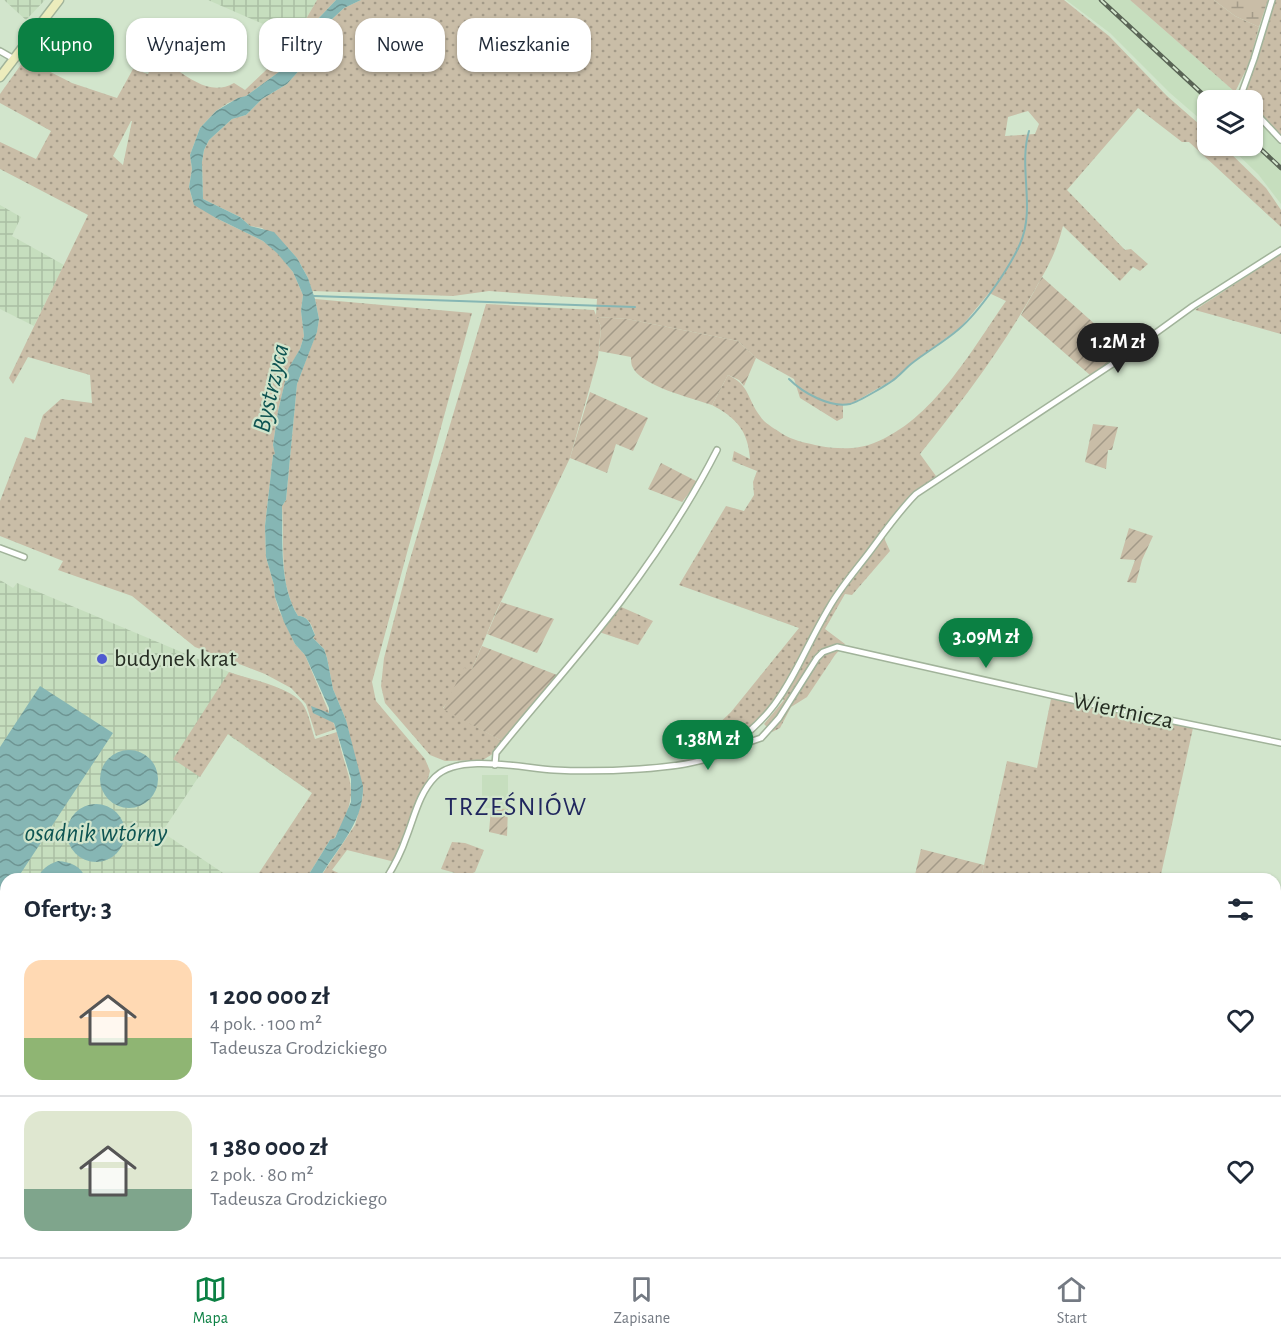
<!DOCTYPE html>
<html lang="pl">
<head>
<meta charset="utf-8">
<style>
	body { margin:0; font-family:"Alegreya Sans",sans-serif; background:#f6f6f7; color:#1f2937; height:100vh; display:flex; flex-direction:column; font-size:22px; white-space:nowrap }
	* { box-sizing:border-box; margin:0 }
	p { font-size:20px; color:#747a83 }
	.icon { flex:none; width:33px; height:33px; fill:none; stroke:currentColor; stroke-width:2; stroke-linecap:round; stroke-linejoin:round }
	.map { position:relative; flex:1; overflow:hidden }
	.panel { position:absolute; left:0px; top:873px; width:1281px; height:384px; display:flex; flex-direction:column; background:#fff; border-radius:18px 18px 0 0; box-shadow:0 2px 4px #0004 }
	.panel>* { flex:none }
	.top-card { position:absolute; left:18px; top:18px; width:600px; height:54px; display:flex; gap:12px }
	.buttons { position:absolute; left:1197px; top:90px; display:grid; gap:12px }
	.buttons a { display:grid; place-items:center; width:66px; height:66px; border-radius:12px; background:#fff; box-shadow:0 2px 4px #0004; font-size:30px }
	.price { position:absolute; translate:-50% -51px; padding:0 14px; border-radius:21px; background:#0b8043; color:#fff; font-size:20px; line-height:39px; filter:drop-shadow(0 2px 3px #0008) }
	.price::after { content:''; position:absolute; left:50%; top:36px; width:18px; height:14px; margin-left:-9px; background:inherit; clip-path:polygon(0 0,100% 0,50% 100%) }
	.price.selected { background:#222; color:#fff }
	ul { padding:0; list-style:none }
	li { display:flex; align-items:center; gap:18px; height:150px; padding:0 24px }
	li+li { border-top:2px solid #e0e1e3 }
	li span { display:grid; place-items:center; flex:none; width:168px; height:120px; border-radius:18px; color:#555 }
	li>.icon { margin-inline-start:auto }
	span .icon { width:72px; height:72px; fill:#fffc; stroke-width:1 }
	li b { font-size:26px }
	h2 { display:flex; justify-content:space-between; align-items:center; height:72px; padding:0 24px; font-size:26px }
	.pill { padding:0 21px; border-radius:18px; background:#fff; box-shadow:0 2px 4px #0004; font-size:21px; line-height:54px }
	.pill.selected { background:#0b8043; color:#fff }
	.tabs { display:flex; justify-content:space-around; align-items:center; height:84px; border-top:2px solid #e0e1e3; background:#fff; font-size:16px; color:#747a83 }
	.tabs a { display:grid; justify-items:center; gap:3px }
	.tabs .selected { color:#0b8043 }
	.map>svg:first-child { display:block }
</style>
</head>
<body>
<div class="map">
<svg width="1281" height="1257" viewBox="0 0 1281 1257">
	<defs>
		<pattern id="industrial-grid" width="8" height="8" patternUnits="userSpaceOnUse" patternTransform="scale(1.5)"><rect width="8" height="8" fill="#c6debe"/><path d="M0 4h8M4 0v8" fill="none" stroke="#aabfa3"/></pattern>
		<pattern id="grass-dots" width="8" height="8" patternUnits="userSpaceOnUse" patternTransform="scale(1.5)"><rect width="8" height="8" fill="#c9bda7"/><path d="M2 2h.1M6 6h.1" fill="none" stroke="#a39a88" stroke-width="1.8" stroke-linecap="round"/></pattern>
		<pattern id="forest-firs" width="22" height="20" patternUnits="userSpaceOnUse" patternTransform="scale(1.5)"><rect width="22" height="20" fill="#c9bda7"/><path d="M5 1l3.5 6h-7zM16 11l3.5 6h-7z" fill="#a39a88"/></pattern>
		<pattern id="wetland-marsh" width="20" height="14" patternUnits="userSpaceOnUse" patternTransform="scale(1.5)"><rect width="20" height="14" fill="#c9bda7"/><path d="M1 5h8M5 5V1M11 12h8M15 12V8" fill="none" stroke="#a39a88"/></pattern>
		<pattern id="garden-furrows" width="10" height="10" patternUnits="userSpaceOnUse" patternTransform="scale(1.5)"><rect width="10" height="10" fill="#c9bda7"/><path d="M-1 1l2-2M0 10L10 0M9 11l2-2" fill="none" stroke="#a39a88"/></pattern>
		<pattern id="water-waves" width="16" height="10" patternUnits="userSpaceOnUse" patternTransform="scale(1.5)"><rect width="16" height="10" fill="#86b6b4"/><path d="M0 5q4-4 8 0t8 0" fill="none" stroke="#6d9492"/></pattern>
	</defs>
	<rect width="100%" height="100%" fill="#d2e5cc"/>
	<path fill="#c6debe" d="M1066 0H1130L1235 92 1242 100H1208L1207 125 1170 93 1110 33Z
		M1253 113 1281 145V204L1258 174 1229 146H1252Z
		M482 775H508V809L482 808Z"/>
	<path fill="url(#industrial-grid)" d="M4 0H45L26 20Z
		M208 0H317L295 38Z
		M0 205 21 217 12 236 64 265 34 326 0 309Z
		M0 580 13 588 17 583 229 672 284 691 312 793 227 734 162 832 232 879H6V1246L0 1250Z"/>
	<path fill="url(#grass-dots)" fill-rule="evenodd" d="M317 0H336L317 20 315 27 287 66 246 96 228 103 216 111 200 128 190 155 192 169 189 187 193 202 216 218 263 241 278 253 293 272 303 295 301 311 304 336 300 349 288 370 278 411 273 445 276 454 273 455 265 526 266 557 274 585 275 597 279 610 295 644 305 655 336 729 316 736 306 704 291 688 265 674 195 647 132 596 58 570 63 561 0 536V501L25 437 35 440 43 415 61 399 92 403 90 375 28 357 13 384 9 378 88 215 0 169V142L36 159 51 131 0 103V94L25 59 72 83 117 98 133 69 148 74 159 49 181 60 177 70C195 82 213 95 234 83L245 90 284 53 295 38ZM131 121H132L123 165 113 156Z
		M361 0H1064L1109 36 1167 96 1207 131 1208 146H1223L1266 188 1281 210V227L1189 142H1182L1138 108 1067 190 1125 250 1131 249 1148 264 1140 271 1133 267 1120 281 1063 226C1056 254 1047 268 1033 293 1001 350 961 403 920 454L936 476 907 499 884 529 885 540 890 551 852 595 845 594 825 629 845 644 835 655 807 697 791 707 780 728 772 732 764 724 784 700 779 695C757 722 731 748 697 758L695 733 715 727 731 712 799 628 679 585 726 506 744 511 754 495 753 482 757 471 732 461 734 451 750 459C748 430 736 418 712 405L728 375C750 385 747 399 760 416 764 423 775 429 781 433 793 441 807 443 820 446 836 449 858 450 874 443 933 420 971 351 1006 301L989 293 961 327 909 365 896 378 851 404H843V418L837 421 800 398 794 379 756 358 738 341 627 319 597 317 601 327 598 358 570 458 496 612 472 669 443 708 502 741 494 753 483 760 445 761 430 755 385 703 381 686 384 658 408 566 486 304 594 310 596 315 597 299 489 291 453 296 312 291 308 278 297 258 287 247 262 228 250 226 240 217 203 199 202 162 204 150 209 140 232 119 246 115 262 99 287 84 304 65 318 44 320 35 330 21 344 8ZM1028 111 1039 124 1035 134 1005 136 1008 117Z
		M1130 0H1214L1235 16 1259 27 1249 64 1235 92Z
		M1274 0H1281V136L1253 105 1252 100 1247 98 1245 91Z
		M1281 254V334L1195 310Z
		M315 299 472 313 372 682 376 701 425 759 430 771 427 782 415 804 395 862 347 850 332 870 351 879H319L355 825 363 796 346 720 333 689 327 658 324 649 313 638 315 635C312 626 309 616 298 616 278 583 285 543 282 506L286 500 297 384 317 331 319 319Z
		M619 606 653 621 638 645 599 632Z
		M229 672C249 679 289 687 302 703 309 712 311 728 315 739L337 732C347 783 364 787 334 839L330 840 306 879H255L312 793 228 734 200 777 173 759Z
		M1051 699 1193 728 1160 879H981L1007 761 1037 768Z
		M452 842 465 843 484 850 475 872 466 876 441 869Z
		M1281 1152V1257H673L675 1251H1275V1155Z
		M6 1246V1251H70L62 1257H0V1250Z
		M85 1251H298L297 1257H80Z"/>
	<path fill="url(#forest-firs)" d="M6 1199V1246L0 1250V1206Z"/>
	<path fill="url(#wetland-marsh)" d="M1214 0H1268L1259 27 1235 16Z"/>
	<path fill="url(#garden-furrows)" d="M1042 277 1125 351 1090 375 1021 315Z
		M597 317 627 319 738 341 756 358 744 386 739 380 728 375 712 405C692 398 640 386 632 366 631 363 631 360 631 357L599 351 601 327Z
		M590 392 648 418 633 451 616 444 607 473 570 458Z
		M1093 424 1118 427 1112 450H1108L1106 469 1085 462Z
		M661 463 698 482 682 502 648 489Z
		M1129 528 1153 536 1142 560 1136 583 1127 582 1135 560 1120 559Z
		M501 602 554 619 537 653 487 634Z
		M482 646 557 675 502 741 443 709 464 668 472 669Z
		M491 808 508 809 507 836 489 832Z
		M921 849 984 865 981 879H914Z"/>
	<path fill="url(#water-waves)" d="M336 0H361L344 8 330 21 320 35 319 44 304 65 287 84 262 99 246 115 232 119 209 140 204 150 202 162 203 199 240 217 250 226 274 232 297 258 308 278 315 299 319 319 317 332 297 384 286 500 282 506C283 542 279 585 298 616 309 616 311 626 315 635L313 638 324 649 327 658 333 689 346 720 363 786C364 823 336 849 319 879H306L330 840 335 838 351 802V779L334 723 313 713 311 706 329 713V708L305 655 295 644 284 622 275 597 274 585 266 557 265 526 273 455 275 454 273 445 278 411 288 369 300 349 304 336 301 311 303 295 293 272 277 253 263 241 216 218 194 205 189 187 192 169 190 155 200 128 216 111 238 98 246 96 287 66 315 27 317 20Z
		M40 686 113 733 17 879H6V896L0 906V747Z
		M100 779a29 29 0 1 1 58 0a29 29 0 1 1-58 0Z
		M67 833a29 29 0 1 1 58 0a29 29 0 1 1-58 0Z
		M58 861C71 862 81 866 86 879H37C42 869 47 865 58 861Z
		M0 967 6 970V1012L0 1016Z"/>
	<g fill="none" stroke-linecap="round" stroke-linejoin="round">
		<path stroke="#86b6b4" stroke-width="2" d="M314 296 635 307
			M789 379C803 393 830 408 850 404 858 402 891 383 897 377 902 373 906 368 911 364 926 352 944 342 959 329 979 312 1009 269 1020 244 1036 208 1018 168 1029 131"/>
		<defs>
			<path id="street" d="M0 51 14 59
				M1245 100 1241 95 1254 59 1272 0
				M1252 109 1281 140
				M0 548 24 557
				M729 747 732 748 761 738 779 718 817 658 823 652 837 647 1086 703 1281 743
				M495 765 496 753C537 702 582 653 621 601 657 553 690 503 717 450
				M386 879C394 866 401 853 406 838 414 818 419 793 435 777 459 753 522 768 554 770 591 772 691 771 720 753 787 711 793 668 830 606 841 587 855 571 868 554 883 534 898 512 916 494L1117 361 1193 306 1281 250
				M300 1257V1251"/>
			<path id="secondary" d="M0 77 59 0"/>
		</defs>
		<use href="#street" stroke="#a1b39a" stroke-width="8"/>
		<use href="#secondary" stroke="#a1b39a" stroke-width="11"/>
		<use href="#street" stroke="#fff" stroke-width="5"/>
		<use href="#secondary" stroke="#ececbc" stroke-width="8"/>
		<defs>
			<path id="rail" d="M1101 0 1209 100
				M1252 141 1281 168"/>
		</defs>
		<use href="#rail" stroke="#596455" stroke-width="4.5"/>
		<use href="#rail" stroke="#d2e5cc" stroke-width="2" stroke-dasharray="7" stroke-linecap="butt"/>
	</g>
	<circle fill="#4f5ad0" stroke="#d2e5cc" stroke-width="2" cx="102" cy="659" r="6"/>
	<g text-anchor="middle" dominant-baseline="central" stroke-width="4.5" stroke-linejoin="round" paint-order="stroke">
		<g font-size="24" fill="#252c22" stroke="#d2e5cc" text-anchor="start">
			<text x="114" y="659">budynek krat</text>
		</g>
		<g font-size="24" fill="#252c22" stroke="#d2e5cc">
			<text transform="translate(1123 711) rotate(12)">Wiertnicza</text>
		</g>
		<g font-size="26" font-style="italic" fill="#0e5452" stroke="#d2e5cc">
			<text transform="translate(271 388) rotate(-77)">Bystrzyca</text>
			<text x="96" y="833">osadnik wtórny</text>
		</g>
		<g font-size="26" letter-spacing="1.5" fill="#20265e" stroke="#d2e5cc">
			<text x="516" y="807">TRZEŚNIÓW</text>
		</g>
	</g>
</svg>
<div class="buttons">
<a><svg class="icon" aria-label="layers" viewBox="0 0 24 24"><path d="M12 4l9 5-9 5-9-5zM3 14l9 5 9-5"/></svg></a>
</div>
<b class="price selected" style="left:1118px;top:374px">1.2M zł</b>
<b class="price" style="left:986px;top:669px">3.09M zł</b>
<b class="price" style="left:708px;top:771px">1.38M zł</b>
<div class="top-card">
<a class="pill selected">Kupno</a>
<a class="pill">Wynajem</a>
<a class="pill">Filtry</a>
<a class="pill">Nowe</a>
<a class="pill">Mieszkanie</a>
</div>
<section class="panel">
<h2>Oferty: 3<svg class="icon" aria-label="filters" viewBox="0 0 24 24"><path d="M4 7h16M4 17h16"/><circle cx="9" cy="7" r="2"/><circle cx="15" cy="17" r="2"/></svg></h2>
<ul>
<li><span style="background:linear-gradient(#ffd9b3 65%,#8fb573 0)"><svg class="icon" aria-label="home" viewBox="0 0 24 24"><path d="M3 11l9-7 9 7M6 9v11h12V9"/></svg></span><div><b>1 200 000 zł</b><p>4 pok. · 100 m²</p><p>Tadeusza Grodzickiego</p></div><svg class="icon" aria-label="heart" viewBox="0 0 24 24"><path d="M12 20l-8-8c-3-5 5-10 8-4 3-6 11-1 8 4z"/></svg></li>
<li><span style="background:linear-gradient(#dfe7d0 65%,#7fa58c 0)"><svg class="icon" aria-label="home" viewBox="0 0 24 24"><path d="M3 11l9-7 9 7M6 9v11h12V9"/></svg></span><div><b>1 380 000 zł</b><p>2 pok. · 80 m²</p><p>Tadeusza Grodzickiego</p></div><svg class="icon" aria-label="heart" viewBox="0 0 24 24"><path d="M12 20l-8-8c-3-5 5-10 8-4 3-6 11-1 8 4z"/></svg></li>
</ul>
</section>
</div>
<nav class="tabs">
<a class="selected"><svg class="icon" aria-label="map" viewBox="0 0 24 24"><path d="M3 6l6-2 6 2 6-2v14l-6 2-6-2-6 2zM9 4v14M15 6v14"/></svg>Mapa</a>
<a><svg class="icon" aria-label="saved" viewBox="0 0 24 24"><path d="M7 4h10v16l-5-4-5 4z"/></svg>Zapisane</a>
<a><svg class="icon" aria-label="home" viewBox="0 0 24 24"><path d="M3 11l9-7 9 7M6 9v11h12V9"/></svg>Start</a>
</nav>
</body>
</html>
